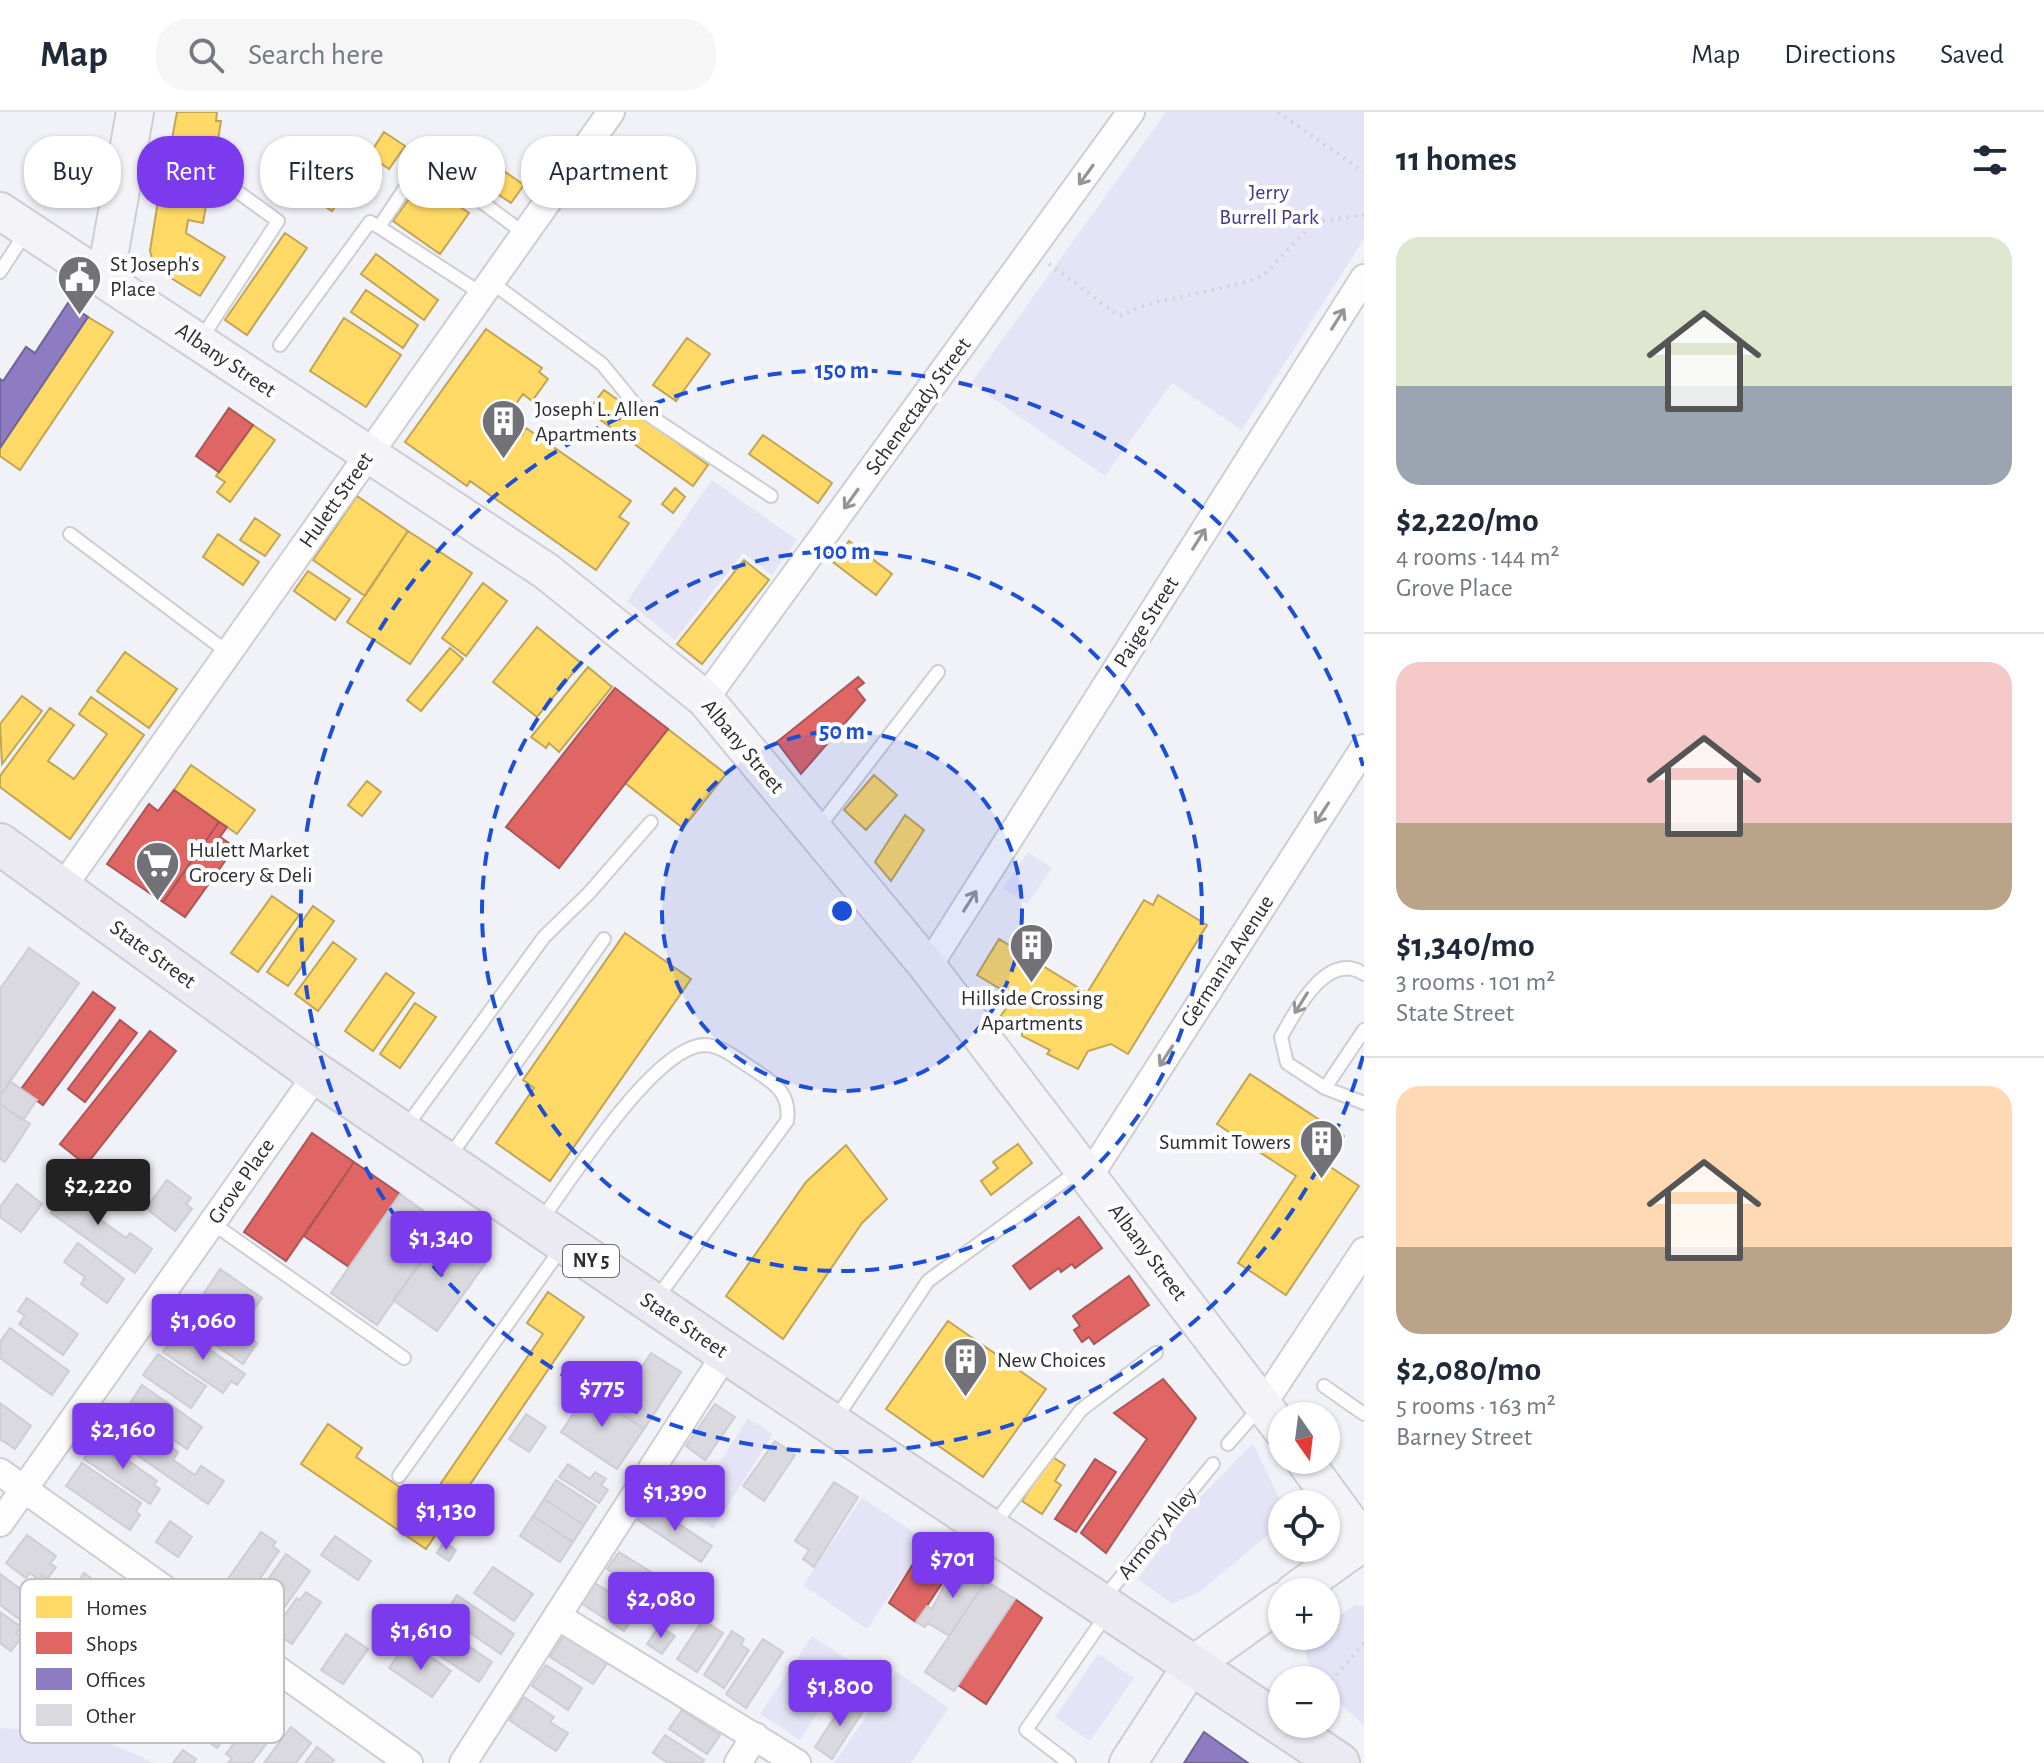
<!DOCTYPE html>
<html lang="en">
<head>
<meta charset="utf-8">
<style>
	body { margin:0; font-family:"Alegreya Sans",sans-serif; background:#f6f6f7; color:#1f2937; height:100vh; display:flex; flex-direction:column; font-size:30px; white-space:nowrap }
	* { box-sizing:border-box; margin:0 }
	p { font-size:26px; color:#747a83 }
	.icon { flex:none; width:44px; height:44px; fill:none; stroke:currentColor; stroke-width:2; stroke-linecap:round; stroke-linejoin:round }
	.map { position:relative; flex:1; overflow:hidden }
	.drawer { display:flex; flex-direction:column; background:#fff; width:680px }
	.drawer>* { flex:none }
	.guide { position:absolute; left:24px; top:24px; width:760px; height:72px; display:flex; gap:16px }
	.needle { width:52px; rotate:166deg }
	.controls { position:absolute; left:1268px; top:1290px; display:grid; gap:16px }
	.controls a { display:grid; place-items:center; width:72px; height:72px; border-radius:50%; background:#fff; box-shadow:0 2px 6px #0004; font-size:40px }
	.price { position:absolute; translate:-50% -68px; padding:0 18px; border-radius:8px; background:#7c3aed; color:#fff; font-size:26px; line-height:52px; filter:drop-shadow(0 2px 4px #0008) }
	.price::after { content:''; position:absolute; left:50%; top:48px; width:24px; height:18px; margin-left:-12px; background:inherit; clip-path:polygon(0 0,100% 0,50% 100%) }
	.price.on { background:#222; color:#fff }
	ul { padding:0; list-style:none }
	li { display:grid; align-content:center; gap:16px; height:424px; padding:0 32px }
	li+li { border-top:2px solid #e0e1e3 }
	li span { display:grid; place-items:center; height:248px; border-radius:24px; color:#555 }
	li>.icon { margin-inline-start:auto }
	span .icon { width:144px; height:144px; fill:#fffc; stroke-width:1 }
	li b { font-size:34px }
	h2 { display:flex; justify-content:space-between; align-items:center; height:96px; padding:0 32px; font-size:34px }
	.pill { padding:0 28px; border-radius:32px; background:#fff; box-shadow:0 2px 6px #0004; font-size:28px; line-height:72px }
	.pill.on { background:#7c3aed; color:#fff }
	header { display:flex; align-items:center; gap:48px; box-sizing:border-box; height:112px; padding:0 40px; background:#fff; border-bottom:2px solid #e0e1e3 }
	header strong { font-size:38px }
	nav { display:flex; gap:44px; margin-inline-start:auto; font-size:28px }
	.search { width:560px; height:72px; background:#f6f6f7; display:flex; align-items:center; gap:20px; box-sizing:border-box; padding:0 28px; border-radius:32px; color:#747a83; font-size:30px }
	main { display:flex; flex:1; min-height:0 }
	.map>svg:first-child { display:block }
</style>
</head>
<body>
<header>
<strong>Map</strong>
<div class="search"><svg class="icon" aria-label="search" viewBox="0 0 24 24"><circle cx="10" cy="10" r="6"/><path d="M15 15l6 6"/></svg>Search here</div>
<nav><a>Map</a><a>Directions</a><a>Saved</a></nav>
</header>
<main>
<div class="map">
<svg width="1364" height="1651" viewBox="0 0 1364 1651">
	<rect width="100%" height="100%" fill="#f1f1f8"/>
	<path fill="#e5e4f7" d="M1166 0H1364V127L1242 318 1172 271 1105 364 971 271Z
		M712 368 797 428 772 463 743 441 675 528 627 489Z
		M1028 740 1052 756 1027 792 1003 776Z
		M748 1306 773 1322 713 1417 688 1401Z
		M1253 1331 1282 1392V1411L1201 1479 1172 1492 1138 1467 1189 1397Z
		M862 1386 927 1429 867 1517 803 1473Z
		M1355 1493 1364 1494V1613L1326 1580V1568H1314L1305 1540 1313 1524H1326V1513Z
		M812 1524 851 1549 800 1628 760 1602Z
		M1098 1542 1134 1566 1090 1629 1055 1605Z
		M897 1560 949 1596 911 1651H834Z
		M0 1616C67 1618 93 1621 154 1651H0Z"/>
	<path fill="#ffd966" stroke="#c0a556" stroke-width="2" d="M177 0H217L216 9H221L217 34 172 27Z
		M384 20 405 34 389 57 369 43Z
		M468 34 524 73 511 91 484 73 487 68 458 48Z
		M46 37 83 41 78 85 41 81Z
		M341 40 359 53 346 71 328 58Z
		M164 51 212 59 203 111 188 108 186 121 225 145 200 184 155 156 150 139Z
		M327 62 348 75 332 99 311 85Z
		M422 69 469 101 440 142 393 109Z
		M285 121 307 136 247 223 225 208Z
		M376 142 438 188 424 208 361 162Z
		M366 178 418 213 403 236 351 200Z
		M88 205 113 220 20 358 0 344V336Z
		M344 206 401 243 366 295 310 259Z
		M486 217 542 256 539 260 548 267 532 289 523 282 503 310 522 323 526 316 631 389 619 405 629 411 596 458 470 369 467 374 405 330Z
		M687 226 710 242 676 289 653 273Z
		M604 278 708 353 693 374 588 299Z
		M253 313 275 328 230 390 217 380 225 370 216 364Z
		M763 323 832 371 818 391 749 342Z
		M675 376 685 385 673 401 662 392Z
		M357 384 408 419 365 484 313 448Z
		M255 406 280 423 265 444 240 428Z
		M408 419 472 461 410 552 347 510Z
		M218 422 259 450 243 473 203 445Z
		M849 429 892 462 876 483 833 450Z
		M744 448 769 468 702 552 677 532Z
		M308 459 350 487 335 508 294 479Z
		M483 471 507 489 466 544 442 526Z
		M537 515 581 551 537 605 493 570Z
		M450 536 463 547 421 599 407 588Z
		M125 540 177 577 149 616 97 579Z
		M588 555 612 575 559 640 549 631 546 636 531 625Z
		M22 584 42 599 2 652 0 612Z
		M91 585 144 623 70 727 0 675V664L50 596 74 613 48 649 74 667 107 622 79 602Z
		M668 617 726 662 683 716 625 671Z
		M191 653 255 698 237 722 174 678Z
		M874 663 897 683 866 718 844 698Z
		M367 669 381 680 362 704 348 693Z
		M905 703 924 718 891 769 875 750Z
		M1158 783 1207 813 1128 942 1111 932 1088 939 1078 957 1047 942 1050 938 1022 924V918L1000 905 1007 895 1001 892 1007 881 977 863 999 827 1087 881 1144 788 1153 793Z
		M272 784 299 803 258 860 231 841Z
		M313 794 334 809 288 874 267 860Z
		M625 821 691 867 550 1069 496 1031 534 976 523 968Z
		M333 830 356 847 318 899 295 882Z
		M386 861 414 881 373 939 345 919Z
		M415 891 436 905 400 956 380 942Z
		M1250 962 1344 1024 1326 1052 1359 1074 1286 1183 1238 1151 1296 1064 1217 1012Z
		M1018 1032 1032 1051 991 1083 981 1069 998 1056 993 1050Z
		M846 1033 887 1087 862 1111 783 1227 726 1184 806 1070Z
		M548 1180 584 1205 426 1437 301 1352 328 1312 362 1336 356 1345 426 1393 543 1222 527 1211Z
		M948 1209 1046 1277 983 1365 886 1297Z
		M1051 1344 1065 1353 1055 1369 1061 1373 1042 1402 1022 1389Z"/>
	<path fill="#e06666" stroke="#aa5556" stroke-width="2" d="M229 296 253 313 219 360 196 344Z
		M858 565 864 571 856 577 865 588 801 662 777 630Z
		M615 576 668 617 559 756 506 715Z
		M174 678 219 710 163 790 107 752 149 692 158 699Z
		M219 710 227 715 220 725 235 735 185 805 163 790Z
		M93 880 115 896 43 993 21 977Z
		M120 908 137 921 85 990 68 977Z
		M150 919 176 939 86 1053 60 1032Z
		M312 1021 354 1050 286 1149 244 1120Z
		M354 1050 400 1082 349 1155 304 1124Z
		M1079 1105 1102 1136 1075 1156 1072 1152 1061 1160 1059 1156 1030 1177 1013 1154Z
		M1129 1164 1149 1193 1094 1232 1089 1225 1082 1230 1074 1218 1080 1214 1073 1204Z
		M1163 1267 1196 1306 1106 1441 1081 1421 1147 1327 1114 1301Z
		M1095 1347 1116 1360 1076 1420 1055 1407Z
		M927 1429 957 1449 916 1510 889 1491Z
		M1015 1487 1042 1506 986 1592 958 1573Z"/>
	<path fill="#8e7cc3" stroke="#716497" stroke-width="2" d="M68 191 88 205 0 336V267L3 269 26 235 35 241Z
		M1204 1620 1248 1651H1184Z"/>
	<path fill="#dad9df" stroke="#cecdd3" stroke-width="2" d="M29 836 79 871 0 984V877Z
		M10 969 37 988 23 1008 0 992V984Z
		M0 992 30 1012 5 1050 0 1047Z
		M78 1063 97 1076 86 1092 90 1100 126 1126 130 1121 152 1137 135 1161 51 1101Z
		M167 1068 191 1086 186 1092 192 1097 175 1119 146 1096Z
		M17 1072 42 1092 21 1120 0 1105V1095Z
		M400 1082 446 1115 377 1213 331 1181Z
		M446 1115 490 1145 437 1219 393 1188Z
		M78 1131 124 1167 107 1191 81 1172 85 1165 64 1150Z
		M220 1157 262 1186 245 1209 204 1181Z
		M27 1186 78 1222 63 1243 19 1212 25 1204 18 1199Z
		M200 1191 257 1231 243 1252 185 1212Z
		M10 1216 69 1259 52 1283 0 1246V1230Z
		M184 1220 245 1262 237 1273 231 1269 223 1281 163 1240 174 1225 178 1228Z
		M651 1241 681 1260 644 1317 614 1297Z
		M158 1242 206 1274 191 1296 143 1263Z
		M142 1273 202 1315 187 1337 127 1296Z
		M592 1274 605 1282 601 1289 644 1317 617 1357 561 1320Z
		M0 1291 31 1314 15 1337 0 1327Z
		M715 1292 735 1305 705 1348 686 1334Z
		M117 1298 178 1340 173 1348 195 1363 201 1354 224 1369 208 1392 102 1319Z
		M526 1302 546 1315 529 1340 509 1327Z
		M98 1327 157 1369 154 1373 160 1377 150 1392 84 1347Z
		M775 1329 795 1343 764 1389 743 1374Z
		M82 1351 141 1391 136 1399 140 1403 130 1418 66 1374Z
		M568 1352 590 1367 595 1360 606 1367 601 1373 608 1378 599 1391 559 1365Z
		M556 1368 596 1394 584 1413 544 1387Z
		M834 1370 858 1385 814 1455 803 1447 809 1438 795 1429Z
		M544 1387 584 1413 573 1430 533 1404Z
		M649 1392 712 1434 701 1450 638 1408Z
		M533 1404 573 1430 560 1450 520 1424Z
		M170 1409 192 1425 178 1445 156 1430Z
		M261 1420 276 1430 273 1434 279 1439 237 1500 215 1485Z
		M27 1423 56 1444 50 1452 56 1455 47 1467 42 1463 39 1468 30 1461 26 1466 6 1451Z
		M335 1424 371 1449 358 1468 321 1443Z
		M444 1430 456 1438 449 1449 437 1441Z
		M619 1440 656 1463 644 1482 607 1457Z
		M286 1442 310 1459 267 1520 243 1503Z
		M957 1449 986 1469 949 1524 928 1511 925 1515 916 1510 927 1494 932 1497Z
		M493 1455 533 1482 514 1509 474 1481Z
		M84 1461 110 1480 87 1512 61 1493Z
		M0 1462 44 1494 29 1514 0 1493Z
		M986 1469 1015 1487 954 1579 925 1560Z
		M595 1471 638 1498 624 1519 581 1491Z
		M306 1480 321 1490 292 1532 273 1519 297 1486 300 1488Z
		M457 1483 514 1522 501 1542 444 1503Z
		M0 1500 21 1515 16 1521 22 1525 11 1539 0 1531Z
		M703 1508 723 1521 697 1560 677 1547Z
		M432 1509 492 1550 479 1570 418 1529Z
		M659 1514 675 1524 662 1542 647 1532Z
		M732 1519 744 1527 741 1533 749 1538 724 1576 704 1563Z
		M346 1522 368 1537 343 1572 321 1558Z
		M565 1522 608 1550 593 1572 550 1545Z
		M763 1527 783 1540 746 1596 726 1582Z
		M401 1539 415 1549 422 1539 451 1559 432 1585 389 1556Z
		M546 1553 582 1576 568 1598 532 1574Z
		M229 1577 249 1592 217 1636 197 1621Z
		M524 1585 554 1605 550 1610 568 1621 556 1639 509 1608Z
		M848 1585 865 1596 832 1647 815 1635Z
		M258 1598 280 1613 252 1651H228L232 1646 226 1642Z
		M682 1598 720 1623 707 1642 669 1617Z
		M291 1615 311 1631 296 1651H264Z
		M665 1623 704 1648 702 1651H668L653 1641Z
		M317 1635 334 1648 331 1651H305Z
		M183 1638 196 1647 194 1651H173Z"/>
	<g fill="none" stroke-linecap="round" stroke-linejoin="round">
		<defs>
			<path id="lane" d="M0 160 26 120
				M491 170 602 252 638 296 771 384
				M482 182 379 115 422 51 448 65 525 122
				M201 227 278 109 238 80
				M280 233 370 110 379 115
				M70 422 230 542
				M818 716 938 560
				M1364 862C1327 837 1295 900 1281 925L1287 951 1325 976 1364 991
				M1325 976 1364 918
				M406 1015 544 825 589 781 651 710
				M450 1044 604 827
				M542 1107C571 1068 654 935 704 933 722 933 738 948 753 957 774 971 791 981 787 1009L657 1186
				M212 1111 404 1246
				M1324 1274 1364 1302
				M835 1308 928 1169 1078 1059
				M1228 1332 1261 1294
				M399 1364 563 1134
				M992 1415 1081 1298 1156 1241
				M1104 1486 1213 1352
				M1069 1651 1026 1618 1107 1502"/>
			<path id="street" d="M705 587 1131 0
				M62 776 611 0
				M928 855 1364 166
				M1090 1063 1364 636
				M1263 1292 1364 1139
				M0 1360 409 1651
				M0 1411 317 962
				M557 1504 797 1651
				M463 1651 726 1241
				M738 1651 755 1624"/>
			<path id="secondary" d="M0 99 546 459 705 587 928 855 1282 1318
				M105 167 135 0
				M1304 1348 1364 1430
				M1294 1480 1364 1430
				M1128 1651 1191 1554 1282 1489"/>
			<path id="primary" d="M0 732 317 962 726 1241 1339 1651"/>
		</defs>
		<use href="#lane" stroke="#cecdd3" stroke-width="16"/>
		<use href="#street" stroke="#cecdd3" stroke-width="30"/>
		<use href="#secondary" stroke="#cecdd3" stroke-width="40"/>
		<use href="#primary" stroke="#cccccf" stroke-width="44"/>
		<path stroke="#d2d2d6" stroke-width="4" stroke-dasharray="2 6" stroke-linecap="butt" d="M1278 0 1364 60
			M157 35 227 43 222 72
			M1049 152 1119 204 1148 192 1240 172 1264 163 1314 110 1364 103
			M1326 1575 1364 1531"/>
		<use href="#lane" stroke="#fdfdfe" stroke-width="12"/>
		<use href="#street" stroke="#fdfdfe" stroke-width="26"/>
		<use href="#secondary" stroke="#f4f4f8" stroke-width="36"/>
		<use href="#primary" stroke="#ebe9f2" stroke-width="40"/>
	</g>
	<defs><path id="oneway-shaft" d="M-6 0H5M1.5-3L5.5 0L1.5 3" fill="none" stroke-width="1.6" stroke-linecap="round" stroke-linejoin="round" transform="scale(2)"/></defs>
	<g stroke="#959498">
		<use href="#oneway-shaft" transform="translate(1086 63) rotate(126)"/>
		<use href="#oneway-shaft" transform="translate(1338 207) rotate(-58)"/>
		<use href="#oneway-shaft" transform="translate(851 387) rotate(126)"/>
		<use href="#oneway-shaft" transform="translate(1199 427) rotate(-58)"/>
		<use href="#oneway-shaft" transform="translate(1322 701) rotate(123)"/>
		<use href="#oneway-shaft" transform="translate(970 789) rotate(-58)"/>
		<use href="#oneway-shaft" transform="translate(1301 891) rotate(122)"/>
		<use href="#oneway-shaft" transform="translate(1166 944) rotate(123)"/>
	</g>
	<circle cx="842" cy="799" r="180" fill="#1d4ed8" fill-opacity=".12"/>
	<g fill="none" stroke="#1d4ed8" stroke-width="4" stroke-dasharray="14 10">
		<circle cx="842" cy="799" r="180"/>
		<circle cx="842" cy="799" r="360"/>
		<path d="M1363 944A541 541 0 1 1 1363 654"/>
	</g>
	<defs>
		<symbol id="civic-pin" viewBox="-11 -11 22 30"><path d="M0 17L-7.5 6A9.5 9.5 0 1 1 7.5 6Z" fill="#727177" stroke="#fff"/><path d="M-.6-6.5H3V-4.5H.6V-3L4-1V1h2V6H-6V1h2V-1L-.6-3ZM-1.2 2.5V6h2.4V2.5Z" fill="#fff"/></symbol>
		<symbol id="building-pin" viewBox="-11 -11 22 30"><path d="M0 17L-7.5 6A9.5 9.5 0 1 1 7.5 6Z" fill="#727177" stroke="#fff"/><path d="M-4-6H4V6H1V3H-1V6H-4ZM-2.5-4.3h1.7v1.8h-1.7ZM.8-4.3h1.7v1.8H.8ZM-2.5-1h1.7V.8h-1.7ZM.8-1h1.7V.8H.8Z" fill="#fff"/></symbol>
		<symbol id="supermarket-pin" viewBox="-11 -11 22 30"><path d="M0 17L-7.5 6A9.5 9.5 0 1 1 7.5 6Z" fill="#727177" stroke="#fff"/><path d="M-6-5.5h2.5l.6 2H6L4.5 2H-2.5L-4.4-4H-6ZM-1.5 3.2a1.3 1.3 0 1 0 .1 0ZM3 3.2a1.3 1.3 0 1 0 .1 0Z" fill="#fff"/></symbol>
	</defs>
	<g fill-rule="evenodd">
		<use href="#civic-pin" x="54" y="140" width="51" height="69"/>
		<use href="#building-pin" x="478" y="284" width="51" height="69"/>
		<use href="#supermarket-pin" x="132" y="726" width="51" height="69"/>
		<use href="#building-pin" x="1006" y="808" width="51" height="69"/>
		<use href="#building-pin" x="1296" y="1004" width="51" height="69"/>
		<use href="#building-pin" x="940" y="1222" width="51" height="69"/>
	</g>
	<g text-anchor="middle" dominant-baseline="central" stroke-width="8" stroke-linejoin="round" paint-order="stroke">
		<rect fill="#fff" stroke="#6c6b6f" stroke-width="2" x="563" y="1133" width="56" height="32" rx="6"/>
		<g font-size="20" font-weight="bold" fill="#2d2c31">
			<text x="591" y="1149">NY 5</text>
		</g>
		<g font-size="22" fill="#473685" stroke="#fff">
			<text x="1269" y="80">Jerry<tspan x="1269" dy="25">Burrell Park</tspan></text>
		</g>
		<g font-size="22" fill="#2d2c31" stroke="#fff" text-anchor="start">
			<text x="110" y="152">St Joseph's<tspan x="110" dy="25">Place</tspan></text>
			<text x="535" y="297">Joseph L. Allen<tspan x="535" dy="25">Apartments</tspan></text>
			<text x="189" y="738">Hulett Market<tspan x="189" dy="25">Grocery &amp; Deli</tspan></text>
			<text x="1032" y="886" text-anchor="middle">Hillside Crossing<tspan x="1032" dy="25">Apartments</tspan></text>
			<text x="1291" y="1030" text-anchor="end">Summit Towers</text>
			<text x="997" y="1248">New Choices</text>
		</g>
		<g font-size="22" fill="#2d2c31" stroke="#fff">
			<text transform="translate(226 248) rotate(34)">Albany Street</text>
			<text transform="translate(918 294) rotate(-54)">Schenectady Street</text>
			<text transform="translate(336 388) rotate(-55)">Hulett Street</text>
			<text transform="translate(1146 510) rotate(-58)">Paige Street</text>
			<text transform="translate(743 634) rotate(50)">Albany Street</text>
			<text transform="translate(153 842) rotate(36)">State Street</text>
			<text transform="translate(1227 849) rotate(-57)">Germania Avenue</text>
			<text transform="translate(241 1069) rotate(-55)">Grove Place</text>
			<text transform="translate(1148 1140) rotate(53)">Albany Street</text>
			<text transform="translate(684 1213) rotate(34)">State Street</text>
			<text transform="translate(1157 1421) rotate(-51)">Armory Alley</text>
		</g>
	</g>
	<rect x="20" y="1467" width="264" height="164" rx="12" fill="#fff" stroke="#c0c0c1" stroke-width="2"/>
	<rect x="36" y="1484" width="36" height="22" fill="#ffd966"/>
	<rect x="36" y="1520" width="36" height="22" fill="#e06666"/>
	<rect x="36" y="1556" width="36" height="22" fill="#8e7cc3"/>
	<rect x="36" y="1592" width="36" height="22" fill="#dad9df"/>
	<g font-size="22" fill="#2d2c31">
		<text x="86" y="1503">Homes</text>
		<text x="86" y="1539">Shops</text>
		<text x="86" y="1575">Offices</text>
		<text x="86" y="1611">Other</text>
	</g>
	<circle cx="842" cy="799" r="12" fill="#1d4ed8" stroke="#fff" stroke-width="4"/>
	<g font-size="24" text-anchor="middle" font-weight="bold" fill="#1d4ed8" stroke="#fff" stroke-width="8" stroke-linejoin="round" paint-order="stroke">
		<text x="842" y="266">150 m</text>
		<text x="842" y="447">100 m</text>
		<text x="842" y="627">50 m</text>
	</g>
</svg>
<div class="controls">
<a><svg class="needle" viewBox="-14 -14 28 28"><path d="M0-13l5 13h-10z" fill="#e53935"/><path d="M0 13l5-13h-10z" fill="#747a83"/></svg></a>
<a><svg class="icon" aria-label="locate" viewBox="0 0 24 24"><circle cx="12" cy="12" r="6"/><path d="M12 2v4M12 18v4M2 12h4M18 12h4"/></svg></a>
<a>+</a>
<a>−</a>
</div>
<b class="price on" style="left:98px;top:1115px">$2,220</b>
<b class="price" style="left:441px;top:1167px">$1,340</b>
<b class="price" style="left:203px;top:1250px">$1,060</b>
<b class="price" style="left:602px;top:1317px">$775</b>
<b class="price" style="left:123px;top:1359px">$2,160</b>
<b class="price" style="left:675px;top:1421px">$1,390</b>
<b class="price" style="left:446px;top:1440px">$1,130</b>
<b class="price" style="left:953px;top:1488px">$701</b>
<b class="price" style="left:661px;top:1528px">$2,080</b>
<b class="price" style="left:421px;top:1560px">$1,610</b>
<b class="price" style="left:840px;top:1616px">$1,800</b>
<div class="guide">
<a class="pill">Buy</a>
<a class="pill on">Rent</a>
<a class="pill">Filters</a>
<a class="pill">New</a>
<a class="pill">Apartment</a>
</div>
</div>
<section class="drawer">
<h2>11 homes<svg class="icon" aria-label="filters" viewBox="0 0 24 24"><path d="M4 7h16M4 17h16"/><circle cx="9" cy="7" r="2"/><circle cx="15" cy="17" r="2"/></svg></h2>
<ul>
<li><span style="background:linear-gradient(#dfe7d0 60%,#9aa5b1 0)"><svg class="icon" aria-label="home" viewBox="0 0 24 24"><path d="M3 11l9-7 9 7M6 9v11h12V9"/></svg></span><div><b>$2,220/mo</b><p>4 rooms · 144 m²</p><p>Grove Place</p></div></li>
<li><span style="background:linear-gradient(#f6c9c9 65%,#b9a48a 0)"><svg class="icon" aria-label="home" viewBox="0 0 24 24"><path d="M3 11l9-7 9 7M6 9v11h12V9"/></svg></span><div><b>$1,340/mo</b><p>3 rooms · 101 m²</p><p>State Street</p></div></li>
<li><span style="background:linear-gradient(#ffd9b3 65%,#b9a48a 0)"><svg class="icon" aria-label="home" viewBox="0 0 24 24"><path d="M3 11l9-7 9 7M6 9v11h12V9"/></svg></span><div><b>$2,080/mo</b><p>5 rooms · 163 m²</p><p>Barney Street</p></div></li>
</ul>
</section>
</main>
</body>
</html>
